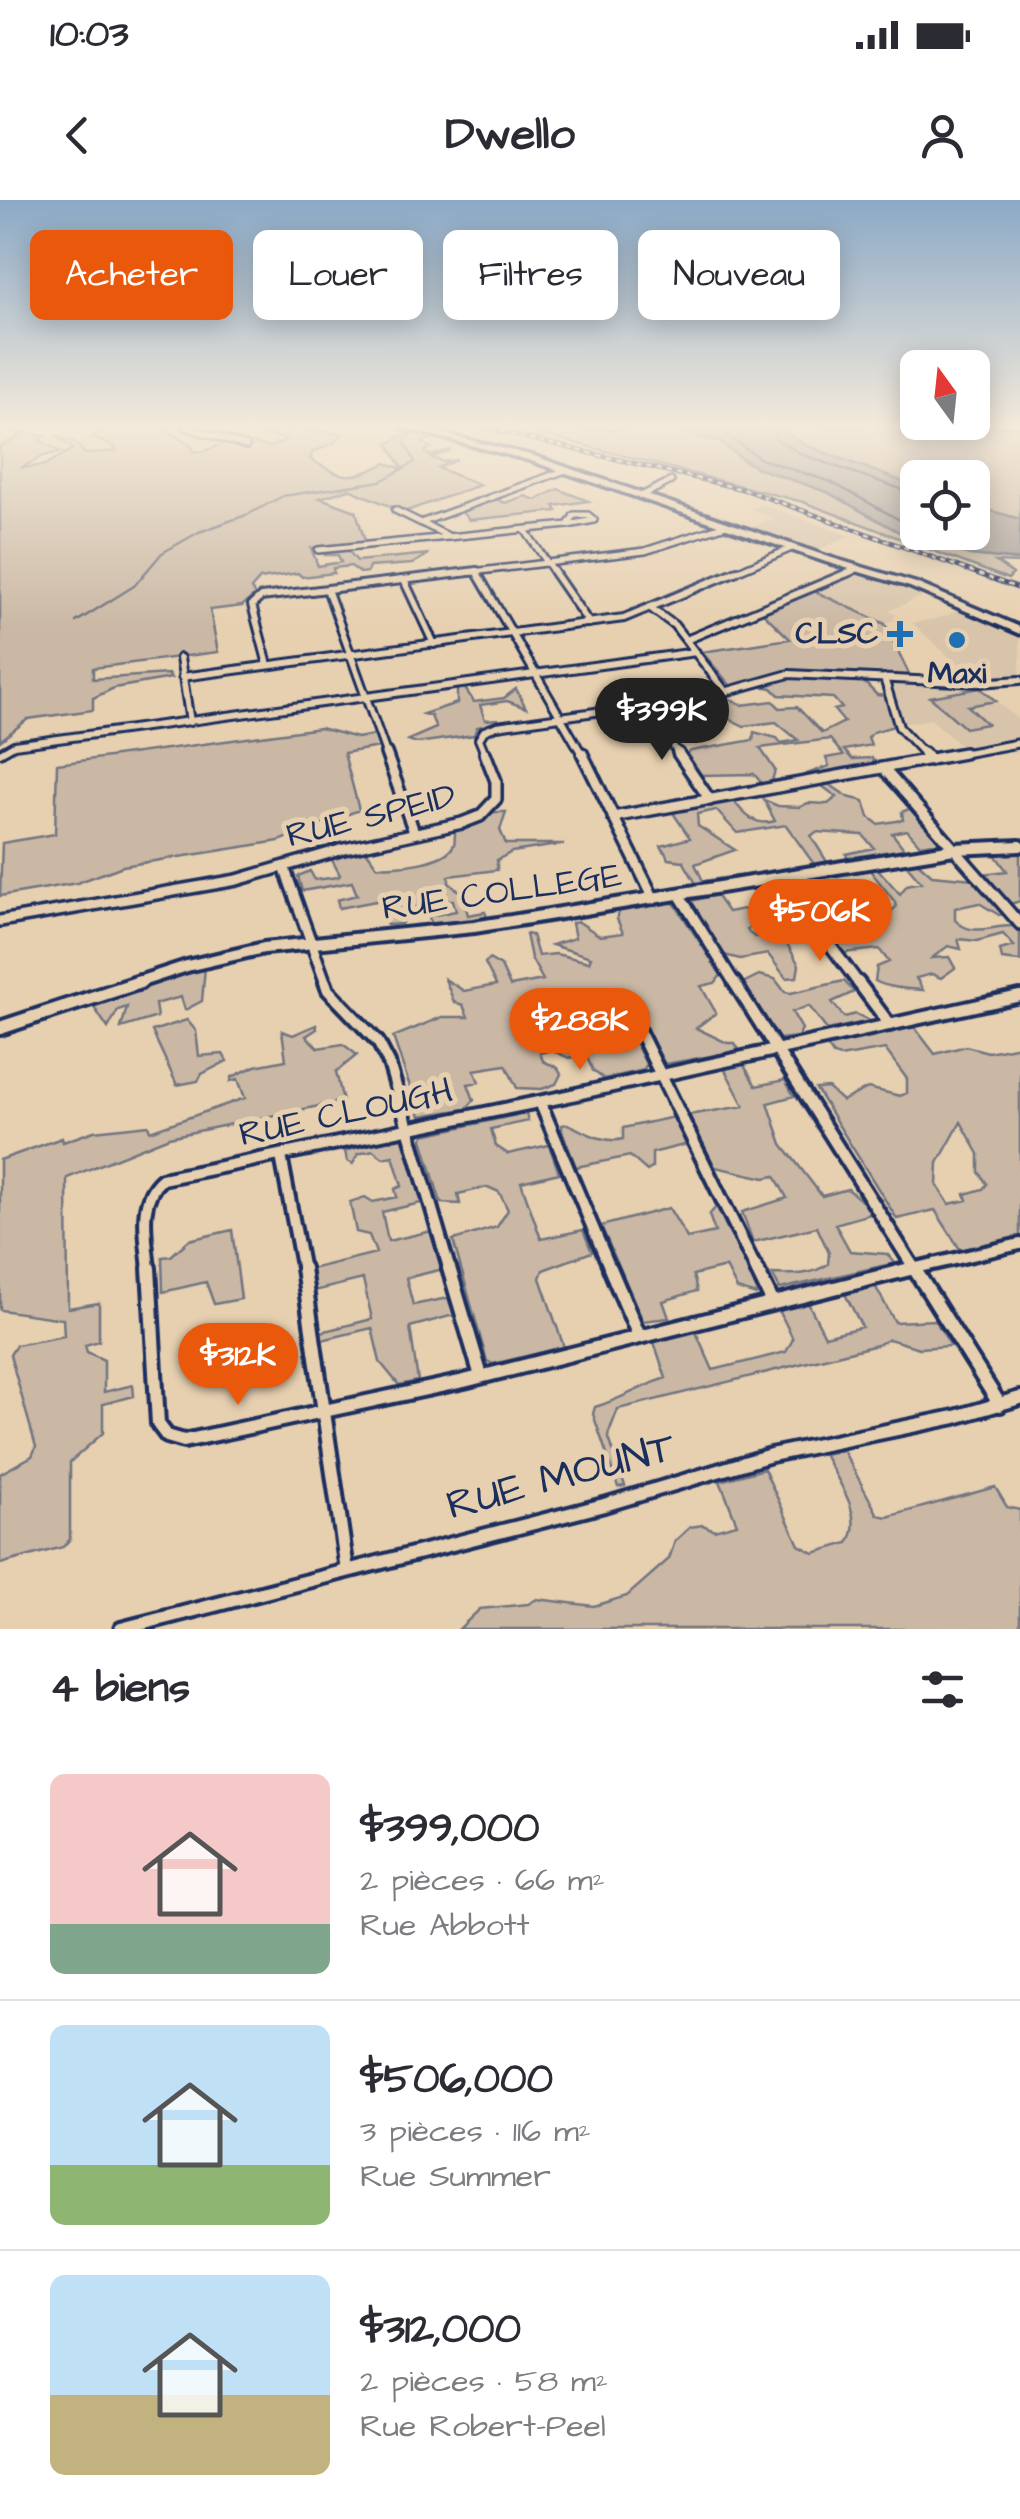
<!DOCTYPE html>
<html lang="fr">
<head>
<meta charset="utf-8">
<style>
	body { margin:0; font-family:"Architects Daughter",sans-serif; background:#f7f7f7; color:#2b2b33; height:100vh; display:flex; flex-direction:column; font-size:38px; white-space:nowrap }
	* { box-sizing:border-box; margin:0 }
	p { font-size:32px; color:#7c7c81 }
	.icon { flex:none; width:55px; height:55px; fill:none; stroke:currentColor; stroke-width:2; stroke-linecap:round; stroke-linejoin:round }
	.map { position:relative; height:1429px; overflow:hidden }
	.side { display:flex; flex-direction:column; background:#fff; flex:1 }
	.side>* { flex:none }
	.top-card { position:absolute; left:30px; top:30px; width:960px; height:90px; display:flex; gap:20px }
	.needle { width:65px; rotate:345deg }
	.controls { position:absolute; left:900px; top:150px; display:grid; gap:20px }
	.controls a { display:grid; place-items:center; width:90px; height:90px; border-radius:15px; background:#fff; box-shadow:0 5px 25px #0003; font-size:50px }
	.price { position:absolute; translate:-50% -85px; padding:0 22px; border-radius:35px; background:#ea580c; color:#fff; font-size:32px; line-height:65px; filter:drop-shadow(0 2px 5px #0008) }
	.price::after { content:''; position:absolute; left:50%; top:60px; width:30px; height:22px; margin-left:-15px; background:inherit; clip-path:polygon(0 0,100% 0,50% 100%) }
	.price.on { background:#222; color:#fff }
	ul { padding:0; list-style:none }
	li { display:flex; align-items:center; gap:30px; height:250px; padding:0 50px }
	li+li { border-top:2px solid #e1e1e2 }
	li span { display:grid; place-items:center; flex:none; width:280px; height:200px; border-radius:15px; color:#555 }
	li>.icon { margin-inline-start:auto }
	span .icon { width:120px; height:120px; fill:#fffc; stroke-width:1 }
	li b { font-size:42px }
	h2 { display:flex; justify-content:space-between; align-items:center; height:120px; padding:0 50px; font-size:42px }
	.chip { padding:0 35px; border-radius:15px; background:#fff; box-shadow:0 5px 25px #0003; font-size:35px; line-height:90px }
	.chip.on { background:#ea580c; color:#fff }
	.status { display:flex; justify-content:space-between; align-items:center; height:70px; padding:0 50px; background:#fff; direction:ltr }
	.status svg { height:28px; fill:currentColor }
	header { display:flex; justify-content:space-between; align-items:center; height:130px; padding:0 50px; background:#fff; font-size:45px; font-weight:700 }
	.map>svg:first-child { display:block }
</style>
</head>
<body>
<div class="status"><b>10:03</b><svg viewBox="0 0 49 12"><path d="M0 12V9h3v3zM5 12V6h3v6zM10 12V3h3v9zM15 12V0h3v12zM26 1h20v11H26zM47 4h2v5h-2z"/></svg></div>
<header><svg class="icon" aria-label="back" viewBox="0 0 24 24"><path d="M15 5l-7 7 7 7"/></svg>Dwello<svg class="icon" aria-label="person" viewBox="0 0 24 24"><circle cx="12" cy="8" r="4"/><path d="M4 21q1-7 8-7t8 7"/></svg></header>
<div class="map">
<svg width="1020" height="1429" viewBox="0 0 1020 1429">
	<rect width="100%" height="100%" fill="#e7d0b0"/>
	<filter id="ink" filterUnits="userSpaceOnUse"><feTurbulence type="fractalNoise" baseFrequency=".01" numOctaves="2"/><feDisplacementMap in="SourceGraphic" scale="20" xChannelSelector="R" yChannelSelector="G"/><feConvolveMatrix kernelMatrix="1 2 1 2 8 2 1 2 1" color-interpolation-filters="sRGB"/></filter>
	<g filter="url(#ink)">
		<path fill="#d8c4aa" d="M762 304 850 336 812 352 749 329 773 318 750 309Z
			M858 373 899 384 927 394 889 411 900 417 884 424 814 391Z
			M970 406 1020 427V483L981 486 912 423 940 418Z
			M898 481 978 486 1020 521V539L965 550 931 519 903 524 892 484Z"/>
		<path fill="#cab8a4" stroke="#727481" stroke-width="2.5" fill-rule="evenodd" d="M0 227 45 236 38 240 61 252 43 256 21 268 45 265 73 249 56 236 75 242 85 254 116 251 115 247 93 238 98 231 93 227H162L193 247 192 251 202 252 225 243 252 246 239 240 270 247 287 239 256 233 298 229 343 234 334 243 313 252 310 259C344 279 350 281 386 263L403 269 388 244 412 230 439 236 422 242 431 248 425 251 429 256 451 250 432 258 443 262 457 260 438 268 480 285 404 312 349 289 320 298 356 311 365 342 311 348 318 366 341 362 338 355H325L326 351 347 349 357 361 429 354 412 364 369 367 367 372 360 373 351 366 333 368 334 373 302 377 298 373 260 379 251 389 255 395 242 406 210 410 218 452 93 468V479L168 474 171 478 114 488 93 498V510L28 519 0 541V246L23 235Z
			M513 227H562V231L677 227 719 241 745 262 827 292 912 339 971 355 1020 360V363L996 362 1013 374 1008 379 803 302Z
			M776 227H1020V319L973 306 972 278H918L917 287 807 246Z
			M558 289 588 301 554 306 557 311 469 320 460 310 494 298 505 303 525 296 536 300Z
			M814 391 885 424 910 476 795 470 731 486 702 452 790 439 763 413Z
			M791 476 861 479 877 495 886 496 894 526 873 532 868 537 871 545 844 550 852 559 872 558 880 566 865 565 808 579 804 575 829 566 826 558 843 555 830 539 760 548 775 570 772 581 798 577 801 580 764 586 754 574 701 575 687 554 691 551 753 540 754 532 777 538 781 543 798 540 776 522 744 526 728 518 729 512 712 498 724 496 742 505 773 501 780 508 797 507 822 533 844 522 834 510 842 508 833 498 779 495 772 488 760 486Z
			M464 487 474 502 504 498 516 489 526 508 507 501 480 505 485 520 498 519 500 523 477 527 474 535 417 543 408 540 436 528 431 516 423 514 457 503V488Z
			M980 488 996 501 968 506 987 524 965 528 930 497Z
			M320 528 357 538 375 535 379 547 344 553 359 610 279 641 123 666 77 683 0 696 2 643 55 634 57 564Z
			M826 582 848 597 864 601 869 617 878 624 903 620 902 612 911 608 941 642 920 645 907 630 892 633 906 651 848 661 846 654 874 648 863 635 816 632 811 636 829 665 816 667 786 625 737 633 716 610 697 614 698 626 735 650 695 664 703 681 744 675 747 679 698 687 683 661 669 659 661 646 690 638 671 610 732 599C744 614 754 627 775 621L764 600 778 606 800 607 808 603 828 604 837 597 818 583Z
			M494 612H506L500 630 506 644H564L512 652 497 660V670L449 676V683L462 693 468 715 485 712 488 720 431 727 429 716 456 711 453 700 411 708 401 724 387 725 382 717 392 714 387 703 376 701 339 708 337 700 357 695 352 682 302 691 298 676 310 671 315 680 338 677 340 675 331 658 365 649 377 666C394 668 448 663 454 644 455 642 455 630 455 627Z
			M1020 651V701L1010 704 982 674 1007 671 993 652Z
			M916 661 932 675 974 679 1005 714 999 715 979 703 955 708V720C972 738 991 725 1014 726L1020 733V761L1002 759 1000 750 1014 746 1003 734 977 741 958 739 961 749 948 746 932 758 949 757 955 768 941 778 932 774 916 778 923 790C909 789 887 788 875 781L877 767 889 762 879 749 843 753 822 725 835 729 865 723 847 697 864 694 880 711 888 714 896 707 895 702 869 669 877 668 900 694 907 685 921 682 905 663Z
			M716 695 728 712 743 709 765 721 747 729 749 733 755 737 782 735 799 765 797 777 786 778 768 754 740 759 724 755 691 701Z
			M668 701 675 704 721 775 715 783 701 786 716 813 696 828 727 843H735L740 851 665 864 628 801 586 810 596 830 626 824 646 864 644 870 604 879 593 871 586 855 569 858 551 850 540 853 543 861 558 868 561 874 556 884 542 889 517 888 506 865 474 870 479 882 468 884 474 900 466 909 420 916 393 837 442 817H468L463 805 454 802 445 779 464 791 496 785 485 763 489 759 501 766 510 786 543 780 531 758 526 734 532 735 538 756 556 754 589 762 591 757 552 745 575 738 572 723 579 722 600 736 623 733 617 719 620 709Z
			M205 767 202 801 185 810 181 797 155 804 157 817 121 828 127 807 118 810 108 828 91 803Z
			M759 775 775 779 785 792 791 793 844 781 854 792 832 802 844 817 856 814 870 821 827 830 809 806 792 812 802 829 798 837 779 839 743 783Z
			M187 820 196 831 199 856 223 854 227 861 202 874 198 881 177 885 152 831Z
			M912 824 935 854 966 846 988 852 1020 846V1037L961 1051 935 1010 897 1019 816 889 828 888 842 901 868 888 900 896 907 893V879L885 849 840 857 833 855 826 844ZM961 922 979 954V972L987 984 983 989 965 994 967 1000 949 1004 937 985 938 963Z
			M316 825 317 829 306 836 318 848 343 844 357 855 336 872 343 901 169 937 67 978 68 1108 99 1103V1141L85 1145 87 1152 104 1160V1192L133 1185 134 1196 103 1204V1233L70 1262V1339L63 1347 0 1364V1274L32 1256 36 1247 10 1155 16 1145 64 1136 63 1119 0 1110V960L62 938 63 942 94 931 148 925 150 931 245 898 238 879 231 881 232 877 255 866 286 860 282 831 293 835Z
			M742 862 756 886 785 880 794 896 768 903 782 944 822 996 848 989 872 1010 874 1013 835 1024 850 1051 887 1054 895 1063 780 1089 772 1074C792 1074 809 1077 828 1064L829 1053 817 1027 753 1042 742 1012 787 998 775 976 765 978 715 967 688 915 744 906 723 866Z
			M526 913 528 921 491 929 496 946 508 954 549 945 559 973 521 982 541 1039 583 1030 592 1052 543 1070 540 1078 564 1147 493 1164 487 1161 453 1040 497 1027 508 1010 499 992 488 987 458 994 460 1004 441 1003 422 939 424 935Z
			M674 917 688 944 652 953V968L647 971 630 956 576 967 562 931V925L568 924C584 932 605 944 623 939V928Z
			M399 936 406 940 425 1002 382 1012 388 1041 432 1031 443 1069 406 1078 413 1105 448 1098 454 1115 410 1127 418 1181 399 1185 380 1162 372 1128 322 1140 321 1132 372 1119 363 1079 314 1091 311 1069 376 1053 369 1035 356 1032 350 1002 365 997 373 1002 397 997 395 989 402 986 393 956 383 958 373 950 358 954 353 964 347 961 345 951Z
			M718 1005 758 1087 756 1095 737 1089 726 1067 693 1075 697 1091 663 1101 669 1118 643 1121 601 1026 669 1008 687 1038 715 1032 709 1015Z
			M232 1030 241 1099 214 1104 206 1082 163 1092 162 1057 171 1056 189 1040Z
			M874 1084 895 1122 935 1120 951 1146 919 1148 889 1139 877 1145 618 1209 608 1235 625 1286 618 1287 593 1214 595 1207C622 1199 641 1186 666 1178L654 1142 695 1130 713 1170 786 1152 793 1139 778 1108 807 1101 825 1136 862 1127 844 1092Z
			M843 1250 878 1315 887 1317 995 1287 1007 1307 1020 1310V1429H459L480 1409 528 1404 537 1399 594 1406 627 1396 669 1359 675 1341 690 1327 703 1325 714 1330 737 1324 720 1281 764 1269 799 1345 814 1353 848 1343C866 1316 836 1279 824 1254Z"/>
		<path fill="#a19994" stroke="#6b6f7e" stroke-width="2.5" d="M677 227H776L807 246 917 287 918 332H972L973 306 1020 319V360L971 355 912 339 827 292 757 268 718 241 691 235Z"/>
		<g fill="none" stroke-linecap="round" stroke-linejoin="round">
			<path stroke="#515974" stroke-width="2.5" d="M699 227 722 232 761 259 831 282 918 330
				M773 227 776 239 803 255 918 295"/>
			<path stroke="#6b6f7e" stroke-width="2.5" d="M76 422 134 386 162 353 199 332 249 314 283 296 381 281 415 262 404 241 419 227"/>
			<defs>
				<path id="minor-far4" d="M185 227 246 246
					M641 296 671 281
					M395 310 450 337
					M574 315H588L594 320 568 325Z
					M423 322 566 270
					M525 330 555 374
					M318 350 568 325
					M456 374 645 351 726 325
					M731 374 792 348
					M846 374 857 369"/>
				<path id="minor-far3" d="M476 371 583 556
					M553 371 589 423
					M404 380 434 444
					M327 389 387 556
					M652 409 674 425 726 492
					M686 440 852 371
					M180 458 190 522
					M268 465 252 405 261 397 477 371
					M182 477 624 418 737 371
					M884 478 899 527 926 556
					M645 505 680 556
					M0 553 14 545 696 452
					M486 556 479 539 484 531 497 526 714 495 789 474 979 483 1020 480
					M950 556 1020 543"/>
				<path id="minor-far2" d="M386 553 414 632
					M582 553 654 699
					M678 553 710 600
					M924 553 930 560
					M884 569 1020 724
					M613 617 964 553
					M284 667 326 784
					M781 679 859 784
					M680 696 735 784
					M0 721 237 680 340 650 462 623 480 616 496 599V581L485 553"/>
				<path id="minor-far1" d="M325 782 328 790 378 842 389 863 450 1071
					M734 782 916 1071
					M858 782 890 825
					M624 800 757 1071
					M540 902 611 1071
					M281 956 303 1071
					M149 1071C147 1039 136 1001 162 979L558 898 1020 796
					M903 1071 1020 1044"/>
				<path id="minor" d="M149 1068 158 1224 167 1236 184 1241 464 1181 914 1068
					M303 1068 347 1370
					M449 1068 481 1176
					M610 1068 639 1136
					M756 1068 772 1101
					M914 1068 1000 1205
					M121 1429 604 1305 771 1255 955 1217 1020 1198"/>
				<path id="tertiary-far1" d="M132 784 187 766 264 748 474 727 954 649 1020 646"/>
				<path id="tertiary" d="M0 828 140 782"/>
				<path id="primary" d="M401 227H415L534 256 832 358 916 383 1020 427V434L910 387 826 362 528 260Z"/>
			</defs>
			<use href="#minor-far4" stroke="#1b2f5e" stroke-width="10"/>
			<use href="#minor-far3" stroke="#1b2f5e" stroke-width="12"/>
			<use href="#minor-far2" stroke="#1b2f5e" stroke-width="16"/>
			<use href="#minor-far1" stroke="#1b2f5e" stroke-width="18"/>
			<use href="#minor" stroke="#1b2f5e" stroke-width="20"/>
			<use href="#tertiary-far1" stroke="#1b2f5e" stroke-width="18"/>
			<use href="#tertiary" stroke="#1b2f5e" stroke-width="20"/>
			<use href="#primary" stroke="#1b2f5e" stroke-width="7"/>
			<use href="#minor-far4" stroke="#e7d0b0" stroke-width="5"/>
			<use href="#minor-far3" stroke="#e7d0b0" stroke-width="6"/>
			<use href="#minor-far2" stroke="#e7d0b0" stroke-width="9"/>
			<use href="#minor-far1" stroke="#e7d0b0" stroke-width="10"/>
			<use href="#minor" stroke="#e7d0b0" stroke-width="12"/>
			<use href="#tertiary-far1" stroke="#e7d0b0" stroke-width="10"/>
			<use href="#tertiary" stroke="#e7d0b0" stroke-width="12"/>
			<use href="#primary" fill="#e7d0b0" fill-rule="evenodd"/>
			<defs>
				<path id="rail" d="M481 227 746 290 1020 389"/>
			</defs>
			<use href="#rail" stroke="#1b2f5e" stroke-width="5"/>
			<use href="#rail" stroke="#e7d0b0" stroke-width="2.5" stroke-dasharray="5" stroke-linecap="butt"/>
		</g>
	</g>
	<linearGradient id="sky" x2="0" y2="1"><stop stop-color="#8ba9c6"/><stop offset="0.53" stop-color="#f4eadb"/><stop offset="1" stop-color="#f4eadb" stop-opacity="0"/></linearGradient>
	<rect width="1020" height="427" fill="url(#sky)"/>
	<g fill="#1f6fb2" stroke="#e7d0b0" stroke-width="4">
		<path d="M895 419h10v10h10v10h-10v10h-10v-10h-10v-10h10z"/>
		<circle cx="957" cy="440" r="10"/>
	</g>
	<g text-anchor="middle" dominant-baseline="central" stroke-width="10" stroke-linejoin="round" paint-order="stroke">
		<g font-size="30" font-weight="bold" fill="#1b2f5e" stroke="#e7d0b0" text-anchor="end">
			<text x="878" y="434">CLSC</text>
			<text x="957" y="474" text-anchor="middle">Maxi</text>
		</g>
		<g font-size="35" fill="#1b2f5e" stroke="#e7d0b0">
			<text transform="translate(371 616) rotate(-14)">RUE SPEID</text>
			<text transform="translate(502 692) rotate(-8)">RUE COLLEGE</text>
			<text transform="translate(346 913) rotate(-12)">RUE CLOUGH</text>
		</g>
		<g font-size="42" fill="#1b2f5e" stroke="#e7d0b0">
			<text transform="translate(561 1277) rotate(-15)">RUE MOUNT</text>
		</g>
	</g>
</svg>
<div class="controls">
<a><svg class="needle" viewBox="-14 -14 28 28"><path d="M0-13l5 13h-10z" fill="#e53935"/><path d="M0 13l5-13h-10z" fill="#7c7c81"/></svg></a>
<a><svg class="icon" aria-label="locate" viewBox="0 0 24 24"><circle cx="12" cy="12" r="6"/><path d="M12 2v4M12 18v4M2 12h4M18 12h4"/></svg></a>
</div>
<b class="price on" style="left:662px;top:563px">$399K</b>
<b class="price" style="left:820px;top:764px">$506K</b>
<b class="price" style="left:580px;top:873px">$288K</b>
<b class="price" style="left:238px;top:1208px">$312K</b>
<div class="top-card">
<a class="chip on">Acheter</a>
<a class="chip">Louer</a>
<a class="chip">Filtres</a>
<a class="chip">Nouveau</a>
</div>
</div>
<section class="side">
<h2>4 biens<svg class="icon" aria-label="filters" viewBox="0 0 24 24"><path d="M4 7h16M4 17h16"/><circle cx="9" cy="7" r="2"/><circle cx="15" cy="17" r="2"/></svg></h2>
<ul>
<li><span style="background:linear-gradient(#f6c9c9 75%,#7fa58c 0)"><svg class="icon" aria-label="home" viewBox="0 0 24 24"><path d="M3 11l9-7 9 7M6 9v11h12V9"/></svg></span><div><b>$399,000</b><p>2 pièces · 66 m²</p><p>Rue Abbott</p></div></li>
<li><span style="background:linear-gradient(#bfe0f5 70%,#8fb573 0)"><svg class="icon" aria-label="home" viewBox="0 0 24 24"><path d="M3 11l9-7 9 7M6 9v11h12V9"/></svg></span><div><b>$506,000</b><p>3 pièces · 116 m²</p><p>Rue Summer</p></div></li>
<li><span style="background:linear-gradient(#bfe0f5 60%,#c2b280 0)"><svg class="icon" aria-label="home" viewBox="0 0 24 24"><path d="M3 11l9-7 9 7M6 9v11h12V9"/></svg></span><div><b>$312,000</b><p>2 pièces · 58 m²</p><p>Rue Robert-Peel</p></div></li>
</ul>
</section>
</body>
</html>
